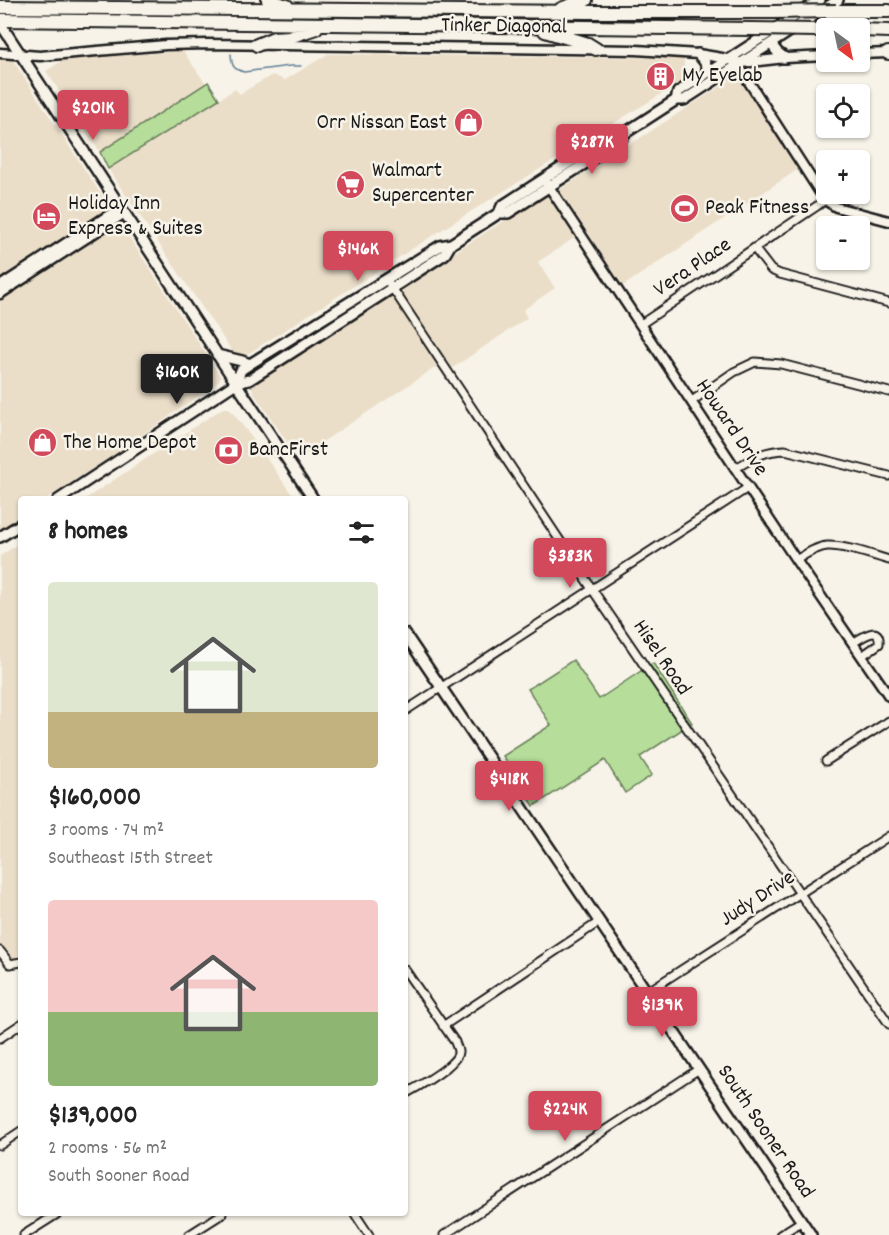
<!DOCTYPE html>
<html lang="en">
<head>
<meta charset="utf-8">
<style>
	body { margin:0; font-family:Dekko,sans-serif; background:#f6f6f6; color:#222; height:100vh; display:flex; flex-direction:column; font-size:22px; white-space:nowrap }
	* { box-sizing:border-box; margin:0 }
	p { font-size:20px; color:#767676 }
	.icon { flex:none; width:33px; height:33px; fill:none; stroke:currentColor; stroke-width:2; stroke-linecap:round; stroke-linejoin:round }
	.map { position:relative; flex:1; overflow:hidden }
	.drawer { position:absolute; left:18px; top:496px; width:390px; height:720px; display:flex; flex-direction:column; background:#fff; border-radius:6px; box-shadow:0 2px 4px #0004 }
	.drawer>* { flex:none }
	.needle { width:39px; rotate:147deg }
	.buttons { position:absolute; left:816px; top:18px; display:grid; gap:12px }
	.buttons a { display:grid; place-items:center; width:54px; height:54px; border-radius:6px; background:#fff; box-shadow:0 2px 4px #0004; font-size:30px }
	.price { position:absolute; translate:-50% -51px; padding:0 14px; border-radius:6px; background:#d1495b; color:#fff; font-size:20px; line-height:39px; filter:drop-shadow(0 2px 3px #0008) }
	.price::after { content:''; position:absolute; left:50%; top:36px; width:18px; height:14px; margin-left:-9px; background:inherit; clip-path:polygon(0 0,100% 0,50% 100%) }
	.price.current { background:#222; color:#fff }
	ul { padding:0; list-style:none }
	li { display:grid; align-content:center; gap:12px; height:318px; padding:0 30px }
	li span { display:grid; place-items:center; height:186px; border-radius:6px; color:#555 }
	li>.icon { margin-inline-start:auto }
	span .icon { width:108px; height:108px; fill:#fffc; stroke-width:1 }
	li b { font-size:26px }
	h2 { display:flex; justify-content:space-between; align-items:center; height:72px; padding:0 30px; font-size:26px }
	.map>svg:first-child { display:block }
</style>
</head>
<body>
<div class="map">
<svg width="889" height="1235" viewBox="0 0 889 1235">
	<rect width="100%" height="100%" fill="#f7f3e8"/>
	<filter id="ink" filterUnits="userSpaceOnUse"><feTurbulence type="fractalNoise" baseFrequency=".0167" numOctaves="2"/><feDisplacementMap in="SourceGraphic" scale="12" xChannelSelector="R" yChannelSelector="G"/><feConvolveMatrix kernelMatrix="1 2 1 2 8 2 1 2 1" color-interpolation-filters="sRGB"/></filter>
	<g filter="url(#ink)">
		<path fill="#ebdec9" d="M183 51 206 84 100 152 46 71 63 60Z
			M328 54 684 58V80L462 217 238 360 108 169 235 89 240 94 272 75 285 80Z
			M0 58 12 59 221 377 217 383 118 452 46 499 21 500V516L0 530Z
			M738 75 800 168 623 286 559 190Z
			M544 195H548L554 201 577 236 538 262 555 288 523 310 527 318 451 369 445 361 298 458 255 395 252 387 256 380Z
			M223 408H229L256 443 295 499H85Z
			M21 542V954L10 961 0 945V556Z"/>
		<path fill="#b6de9a" stroke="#697d5b" stroke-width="1.5" d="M208 82 219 99 108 169 100 152Z
			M573 660 599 699 653 663 692 723 640 757 652 775 625 793 605 760 534 806 503 756 551 725 528 689Z"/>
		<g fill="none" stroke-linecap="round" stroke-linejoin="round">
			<path stroke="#607e97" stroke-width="1.5" d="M231 54C232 65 232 69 244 72L290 66H301"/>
			<defs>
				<path id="minor" d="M754 248 771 270 780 274 889 303
					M387 280 592 589 889 1024
					M641 324 817 206 825 200
					M692 401 734 372 755 362 781 364 889 392
					M736 468C755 457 763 451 785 450L889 476
					M796 560C806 554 816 547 827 546 844 545 872 555 889 560
					M853 643C861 638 881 623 879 644L862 656
					M405 711 749 487
					M826 761 889 721
					M0 951 10 964 21 962
					M405 970 455 1042C456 1046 458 1048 458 1052 459 1064 416 1088 405 1094
					M647 992 889 836
					M443 1026 599 922
					M0 1038 21 1024
					M0 1145 21 1131
					M355 1214 369 1235
					M24 1235 57 1214
					M189 1235 222 1214
					M444 1235 699 1069
					M780 1235 802 1221"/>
				<path id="tertiary" d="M0 53 40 56 166 45 207 44 636 50 698 54 722 58 742 63 785 58 826 56
					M860 54 888 53
					M738 65 825 200 836 207 889 221
					M546 182 796 560 889 696
					M0 286 121 207
					M0 294 125 213"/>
				<path id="secondary" d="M0 23 236 383 314 500
					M771 44 778 53 785 58
					M698 54 704 61 710 72
					M676 100 678 92 820 0
					M499 213H508L620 141 625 133 676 100H684L838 0
					M217 355 242 361 250 364
					M236 383 241 370 250 364 440 246 451 244 499 213 502 206 615 133H625
					M58 500 236 383 249 380 445 254 451 244
					M0 537 21 524
					M405 634 811 1235"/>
				<path id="motorway" d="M268 0 287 6
					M0 7 590 12H773
					M561 9 586 0
					M836 11H889
					M0 20 752 29
					M816 30H826
					M860 30 889 31
					M545 31 588 44 596 49
					M257 45 274 38 289 37 316 28
					M888 53H889"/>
			</defs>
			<use href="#minor" stroke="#1c1c1c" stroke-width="11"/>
			<use href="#tertiary" stroke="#1c1c1c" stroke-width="13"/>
			<use href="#secondary" stroke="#1c1c1c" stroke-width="14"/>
			<use href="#motorway" stroke="#1c1c1c" stroke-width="16"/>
			<use href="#minor" stroke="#f7f3e8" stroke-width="7"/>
			<use href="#tertiary" stroke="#f7f3e8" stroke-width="8"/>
			<use href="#secondary" stroke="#f7f3e8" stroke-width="9"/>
			<use href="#motorway" stroke="#f7f3e8" stroke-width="12"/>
			<defs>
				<path id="motorway-bridge" d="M773 12 836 11
					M752 29 816 30"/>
			</defs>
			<use href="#motorway-bridge" stroke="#1c1c1c" stroke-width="16" stroke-linecap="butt"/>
			<use href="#motorway-bridge" stroke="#f7f3e8" stroke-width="12"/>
		</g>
	</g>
	<defs>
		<symbol id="building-disc" viewBox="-11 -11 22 22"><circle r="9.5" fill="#d1495b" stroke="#f7f3e8"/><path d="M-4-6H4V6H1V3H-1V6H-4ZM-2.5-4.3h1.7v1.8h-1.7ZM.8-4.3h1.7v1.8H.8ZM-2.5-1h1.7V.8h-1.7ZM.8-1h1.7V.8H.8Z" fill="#fff"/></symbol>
		<symbol id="shop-disc" viewBox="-11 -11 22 22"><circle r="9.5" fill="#d1495b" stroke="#f7f3e8"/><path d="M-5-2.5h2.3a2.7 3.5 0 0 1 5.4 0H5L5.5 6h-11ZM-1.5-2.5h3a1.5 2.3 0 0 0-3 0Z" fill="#fff"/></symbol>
		<symbol id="supermarket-disc" viewBox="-11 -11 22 22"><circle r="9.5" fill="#d1495b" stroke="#f7f3e8"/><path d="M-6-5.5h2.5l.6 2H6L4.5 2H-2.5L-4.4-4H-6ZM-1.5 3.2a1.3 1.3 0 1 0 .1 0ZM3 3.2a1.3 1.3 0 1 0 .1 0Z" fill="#fff"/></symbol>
		<symbol id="stadium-disc" viewBox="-11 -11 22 22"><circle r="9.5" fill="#d1495b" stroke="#f7f3e8"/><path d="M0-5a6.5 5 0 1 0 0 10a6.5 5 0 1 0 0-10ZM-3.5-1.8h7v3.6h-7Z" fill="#fff"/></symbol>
		<symbol id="hotel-disc" viewBox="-11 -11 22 22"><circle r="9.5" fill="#d1495b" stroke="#f7f3e8"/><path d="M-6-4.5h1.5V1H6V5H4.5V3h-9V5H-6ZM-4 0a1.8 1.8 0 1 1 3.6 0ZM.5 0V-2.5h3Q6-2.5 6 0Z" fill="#fff"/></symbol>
		<symbol id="bank-disc" viewBox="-11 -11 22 22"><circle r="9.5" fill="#d1495b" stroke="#f7f3e8"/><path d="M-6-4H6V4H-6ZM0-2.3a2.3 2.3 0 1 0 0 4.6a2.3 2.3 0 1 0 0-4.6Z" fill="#fff"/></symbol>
	</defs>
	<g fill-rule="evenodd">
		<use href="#building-disc" x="644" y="60" width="33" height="33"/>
		<use href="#shop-disc" x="452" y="106" width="33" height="33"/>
		<use href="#supermarket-disc" x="334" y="168" width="33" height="33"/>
		<use href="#stadium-disc" x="668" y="192" width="33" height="33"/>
		<use href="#hotel-disc" x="30" y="200" width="33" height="33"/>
		<use href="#shop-disc" x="26" y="426" width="33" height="33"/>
		<use href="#bank-disc" x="212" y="434" width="33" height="33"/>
	</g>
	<g text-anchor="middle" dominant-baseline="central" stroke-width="5" stroke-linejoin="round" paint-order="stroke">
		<g font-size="22" fill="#1c1c1c" stroke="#f7f3e8">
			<text transform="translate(504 27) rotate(1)">Tinker Diagonal</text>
			<text transform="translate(693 268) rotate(-34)">Vera Place</text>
			<text transform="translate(731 428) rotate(56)">Howard Drive</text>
			<text transform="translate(661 658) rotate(56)">Hisel Road</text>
			<text transform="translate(758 899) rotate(-33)">Judy Drive</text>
			<text transform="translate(765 1132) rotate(56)">South Sooner Road</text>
		</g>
		<g font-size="22" fill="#1c1c1c" stroke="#f7f3e8" text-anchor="start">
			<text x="682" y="76">My Eyelab</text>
			<text x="447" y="123" text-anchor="end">Orr Nissan East</text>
			<text x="372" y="171">Walmart<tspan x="372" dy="25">Supercenter</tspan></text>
			<text x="68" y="204">Holiday Inn<tspan x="68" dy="25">Express &amp; Suites</tspan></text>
			<text x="705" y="208">Peak Fitness</text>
			<text x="63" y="443">The Home Depot</text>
			<text x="249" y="450">BancFirst</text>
		</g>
	</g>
</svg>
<div class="buttons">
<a><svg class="needle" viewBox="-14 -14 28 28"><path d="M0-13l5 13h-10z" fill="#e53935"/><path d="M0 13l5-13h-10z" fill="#767676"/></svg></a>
<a><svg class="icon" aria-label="locate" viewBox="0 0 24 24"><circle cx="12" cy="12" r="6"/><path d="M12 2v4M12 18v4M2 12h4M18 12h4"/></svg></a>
<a>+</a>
<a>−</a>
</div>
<b class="price" style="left:93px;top:141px">$201K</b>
<b class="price" style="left:592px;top:175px">$287K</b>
<b class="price" style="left:358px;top:282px">$146K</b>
<b class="price current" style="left:177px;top:405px">$160K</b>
<b class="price" style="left:570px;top:589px">$383K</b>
<b class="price" style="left:509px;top:812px">$418K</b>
<b class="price" style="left:662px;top:1038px">$139K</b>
<b class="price" style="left:565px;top:1142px">$224K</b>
<section class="drawer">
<h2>8 homes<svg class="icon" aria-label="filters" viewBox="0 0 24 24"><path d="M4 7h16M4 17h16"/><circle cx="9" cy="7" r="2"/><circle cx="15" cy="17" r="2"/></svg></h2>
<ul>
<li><span style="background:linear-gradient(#dfe7d0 70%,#c2b280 0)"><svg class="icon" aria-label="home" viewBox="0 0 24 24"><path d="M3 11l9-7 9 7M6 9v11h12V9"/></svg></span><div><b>$160,000</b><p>3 rooms · 74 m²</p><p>Southeast 15th Street</p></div></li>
<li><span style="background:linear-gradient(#f6c9c9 60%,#8fb573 0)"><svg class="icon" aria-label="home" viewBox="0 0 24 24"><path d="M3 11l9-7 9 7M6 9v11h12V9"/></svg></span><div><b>$139,000</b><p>2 rooms · 56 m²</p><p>South Sooner Road</p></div></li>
</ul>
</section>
</div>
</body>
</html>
